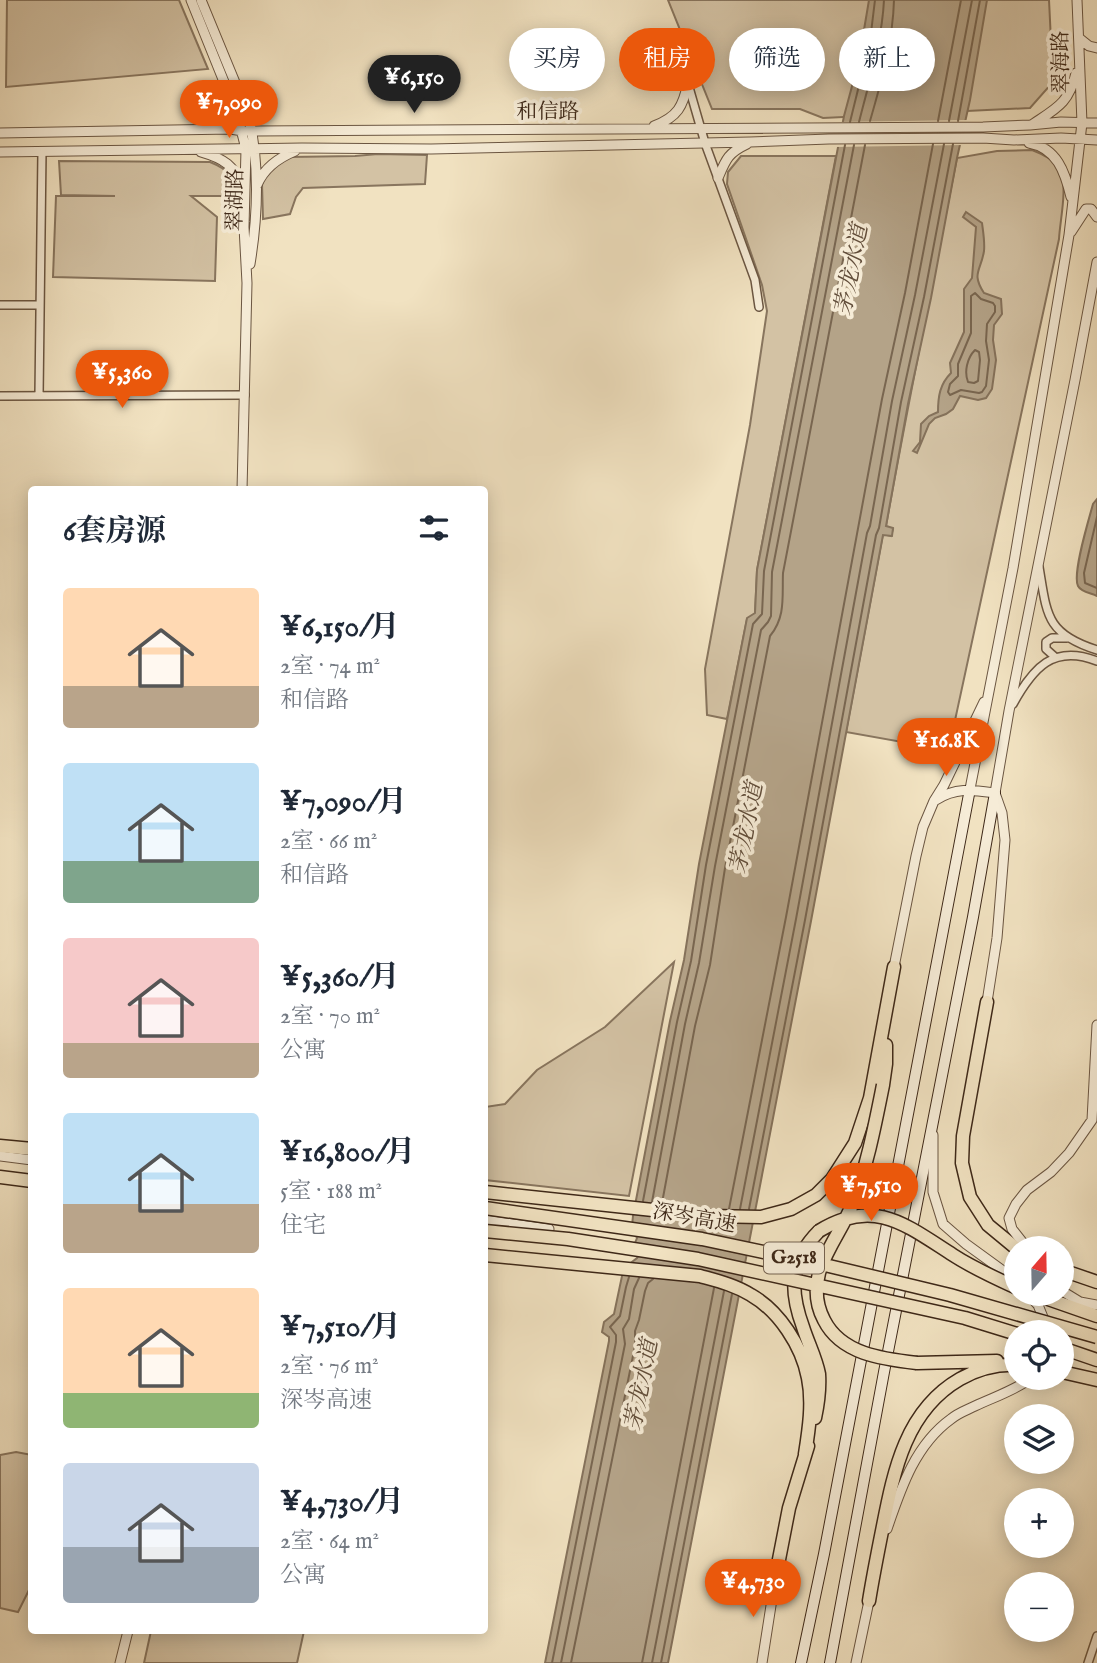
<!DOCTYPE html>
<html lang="zh">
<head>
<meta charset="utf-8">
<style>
	body { margin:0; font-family:"IM FELL English","Noto Serif SC",serif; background:#f2f2f3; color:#1f2937; height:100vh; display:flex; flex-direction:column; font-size:26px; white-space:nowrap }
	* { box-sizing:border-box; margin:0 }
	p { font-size:23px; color:#747a83 }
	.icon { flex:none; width:38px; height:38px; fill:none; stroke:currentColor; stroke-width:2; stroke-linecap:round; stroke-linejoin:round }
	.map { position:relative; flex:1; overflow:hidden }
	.sheet { position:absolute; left:28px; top:486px; width:460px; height:1148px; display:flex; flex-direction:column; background:#fff; border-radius:7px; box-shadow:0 4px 18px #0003 }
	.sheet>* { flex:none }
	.banner { position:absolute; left:509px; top:28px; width:481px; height:63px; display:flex; gap:14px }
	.needle { width:46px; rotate:20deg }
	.buttons { position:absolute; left:1004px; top:1236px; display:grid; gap:14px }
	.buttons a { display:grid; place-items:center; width:70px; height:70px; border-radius:50%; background:#fff; box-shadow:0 4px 18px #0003; font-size:35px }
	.price { position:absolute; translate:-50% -60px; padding:0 16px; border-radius:24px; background:#ea580c; color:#fff; font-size:23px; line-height:46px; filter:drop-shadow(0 2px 4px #0008) }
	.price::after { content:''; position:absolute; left:50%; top:42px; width:21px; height:16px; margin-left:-10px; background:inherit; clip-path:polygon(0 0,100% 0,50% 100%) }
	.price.active { background:#222; color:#fff }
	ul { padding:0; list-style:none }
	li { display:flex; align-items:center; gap:21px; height:175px; padding:0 35px }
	li span { display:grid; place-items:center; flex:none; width:196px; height:140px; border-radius:7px; color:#555 }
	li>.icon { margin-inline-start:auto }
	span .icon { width:84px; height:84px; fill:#fffc; stroke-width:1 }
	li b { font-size:30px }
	h2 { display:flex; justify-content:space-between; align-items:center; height:84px; padding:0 35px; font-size:30px }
	.chip { padding:0 24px; border-radius:32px; background:#fff; box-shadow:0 4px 18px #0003; font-size:24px; line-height:63px }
	.chip.active { background:#ea580c; color:#fff }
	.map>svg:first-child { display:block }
</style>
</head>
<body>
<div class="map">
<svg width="1097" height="1663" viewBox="0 0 1097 1663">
	<rect width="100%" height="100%" fill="#f1e2c1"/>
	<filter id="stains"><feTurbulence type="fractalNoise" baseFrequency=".00286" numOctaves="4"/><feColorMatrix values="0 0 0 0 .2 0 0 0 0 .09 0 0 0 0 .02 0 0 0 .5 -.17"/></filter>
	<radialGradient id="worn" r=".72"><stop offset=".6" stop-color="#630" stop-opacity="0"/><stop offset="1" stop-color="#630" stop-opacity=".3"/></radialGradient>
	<path fill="#d3c2a4" stroke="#88755e" stroke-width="2" d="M7 0H179L208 69 6 87Z
		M668 0H1049L1053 82 1030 108 823 118 800 109H712Z
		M1032 150C1042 154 1054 159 1060 170 1068 187 1060 220 1059 239L954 725 941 749 846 732 883 534 891 536 893 529 886 526C908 403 933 281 957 158L997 151Z
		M378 154 427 155 425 184 303 188 296 197 290 214 263 219 262 184 266 174 274 167 289 157 355 156Z
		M741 156H836L757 570 755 614 747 619 727 719 707 715 705 669 750 425 767 311 762 285 727 184 728 172Z
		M59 161 210 162C230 170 233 176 236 196H191L217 217 215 281 53 277 56 196H115L61 195Z
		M674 962 629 1196 485 1180V1107L505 1104 537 1070 605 1027Z
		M16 1452 32 1455 31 1586 18 1612 0 1608V1455Z
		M151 1631H304L297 1663H144Z"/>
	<path fill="#b4a388" stroke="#85725b" stroke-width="2" d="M869 0H987L970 100 957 158 931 298 908 404 886 526 893 528 892 536 883 535 811 921 668 1663H545L609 1341V1337L602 1332 604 1322 614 1314 622 1276 627 1266 637 1258 639 1254 635 1243 637 1238 632 1226 633 1216 670 1021 684 960 699 864 747 618 755 613 757 570 844 116C855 78 863 39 869 0Z
		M966 212 982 223C983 231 985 242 984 251 981 271 971 273 984 293L1001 299 1002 314 994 325 993 340 996 360 992 389 986 398 978 400 960 396 953 409 946 414 935 418 929 424 917 453 913 451 920 442 921 424 929 416 938 412C938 396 940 384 951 373L950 363 964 332V289L972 278 976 227 963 217Z
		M1097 499V596C1091 593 1081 592 1078 586 1072 574 1089 519 1093 504Z"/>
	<path fill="#f1e2c1" d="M969 120 964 145 834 147 839 122Z"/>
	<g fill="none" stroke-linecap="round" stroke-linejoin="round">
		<path stroke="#796650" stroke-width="2" d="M870 121C881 83 893 41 894 0
			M938 121 961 0
			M949 121 972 0
			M958 121 980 0
			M850 122 870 41 875 0
			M859 122C869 82 882 41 884 0
			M975 293 981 299 993 303 995 306V312L987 324 986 341 989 360 986 386 982 392 979 393 961 390 950 395 948 392 950 384 958 376V364L971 333V296Z
			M975 350 979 352 980 360 978 381 974 383 968 382C964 372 967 358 975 350Z
			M1097 517 1084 573 1085 583 1097 588
			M643 1201 677 1022 691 961 706 865 753 624 762 614 764 571 845 145
			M652 1202 685 1024 699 963 715 866 761 630 768 622 771 616 772 572 854 145
			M662 1203 695 1026 710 965 725 868 770 636C786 617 782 596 783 573L865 145
			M729 1209 786 917 882 399 905 293 933 144
			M740 1209 796 919 867 533 870 526 892 401 915 295 944 144
			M749 1209 805 920 876 535 879 528 901 402 924 297 953 144
			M552 1663 616 1342V1335L610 1327 620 1316 626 1287 629 1277
			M561 1663 625 1344 623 1329 629 1319 634 1289 639 1278
			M571 1663 635 1346V1331L639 1320 645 1291 648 1283 653 1279
			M642 1663 714 1288
			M652 1663 724 1291
			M661 1663 732 1294"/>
		<defs>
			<path id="minor" d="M682 63 705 143 755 280 759 307
				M0 305H40
				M0 396 245 395
				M39 396 42 151
				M1039 567C1047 615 1046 634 1097 650
				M1055 657 1046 649V642L1052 638H1067
				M1013 704C1033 668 1053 644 1097 661
				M1088 1663 1097 1636"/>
			<path id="tertiary" d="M191 0 237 114 246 149 244 227 247 283 242 490
				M201 0 248 114C260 163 258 215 250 264
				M1079 38 1089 46 1097 48
				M1033 124C1057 108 1069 103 1076 73
				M654 126C678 117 683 106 688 83
				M0 133 230 129 243 131 983 127 1030 125 1061 122 1097 123
				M1029 143C1057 148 1065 172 1071 197
				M0 152 302 148 431 149 750 142 829 139 983 138 1014 140 1061 138 1097 140
				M201 152C225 159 233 165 244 188
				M718 178C726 159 728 153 747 144
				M257 185C264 168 278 158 295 151
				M1071 232 1086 209H1091L1097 217
				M970 789 1013 568 1069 235 1082 123 1077 0
				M936 800C956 787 973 790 995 793
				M894 967 916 856 923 827 934 801 944 785 984 702
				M987 1002 997 938 1005 840 1002 813 995 793 1009 711 1075 380 1097 262
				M933 1135V1192L943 1224 966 1244 1017 1281
				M0 1156 32 1160
				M485 1220 549 1229
				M1027 1248 1012 1229 1009 1218 1016 1204 1027 1190 1051 1172 1069 1153 1092 1120 1097 1025
				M1062 1291 1080 1302 1097 1305
				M1027 1293 1038 1305 1049 1332
				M887 1529C901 1488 915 1445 951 1419 958 1413 967 1410 975 1406 994 1397 1016 1390 1033 1377
				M120 1663 128 1631
				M762 1663 775 1580
				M856 1663 869 1601"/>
			<path id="secondary" d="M801 1663 824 1554 970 789
				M830 1663 884 1372 973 917 995 793"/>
			<path id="motorway" d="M987 1002 963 1136 962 1163 970 1197 988 1225 1017 1249
				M883 1085 886 1064V1045
				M0 1146 32 1149
				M0 1177 32 1181
				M485 1192 709 1216 761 1217 791 1209 816 1195 832 1179 855 1143 870 1098 894 967
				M485 1255 700 1276C718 1281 735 1285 751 1295 779 1311 802 1346 808 1378 813 1402 809 1429 805 1454
				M1062 1270 1097 1282
				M1031 1293 1097 1316
				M1062 1348 1097 1360
				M917 1363 997 1361
				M1062 1372 1097 1380
				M815 1418C818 1404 820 1389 819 1374 816 1358 808 1343 803 1327 789 1289 790 1260 819 1231
				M775 1580 789 1508 808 1446
				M869 1601C873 1576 878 1551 883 1526 894 1470 906 1410 960 1379 978 1369 997 1364 1017 1365"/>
		</defs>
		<use href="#minor" stroke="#6b5642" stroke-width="10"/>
		<use href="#tertiary" stroke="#6b5642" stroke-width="11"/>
		<use href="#secondary" stroke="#3e2818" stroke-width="12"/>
		<use href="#motorway" stroke="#3e2818" stroke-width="15"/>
		<use href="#minor" stroke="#f6ecd7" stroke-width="7"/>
		<use href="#tertiary" stroke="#f6ecd7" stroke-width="9"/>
		<use href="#secondary" stroke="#f6ecd7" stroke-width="10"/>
		<use href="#motorway" stroke="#f1e2c1" stroke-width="12"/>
		<defs>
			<path id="motorway-bridge" d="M883 1085C875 1125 867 1167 852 1205 843 1228 826 1249 819 1273 815 1289 816 1305 824 1320 841 1354 882 1359 917 1363
				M485 1208 702 1239 829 1266 950 1295 1097 1337
				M485 1231 568 1239 698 1259 965 1318 1017 1334
				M819 1231C874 1197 906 1225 953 1255 973 1268 995 1278 1017 1288"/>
		</defs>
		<use href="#motorway-bridge" stroke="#3e2818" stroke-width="15" stroke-linecap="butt"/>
		<use href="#motorway-bridge" stroke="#f1e2c1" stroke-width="12"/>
	</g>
	<g text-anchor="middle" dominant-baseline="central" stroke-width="7" stroke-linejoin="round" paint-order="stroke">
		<rect fill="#f6ecd7" stroke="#756351" stroke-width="2" x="764" y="1242.5" width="60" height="31" rx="5"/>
		<g font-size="19" font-weight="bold" fill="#3e2818">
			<text x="794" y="1258">G2518</text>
		</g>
		<g font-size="21" fill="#3e2818" stroke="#f6ecd7">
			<text transform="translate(1062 62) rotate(-91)">翠海路</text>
			<text x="548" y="112">和信路</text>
			<text transform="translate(236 200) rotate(-89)">翠湖路</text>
			<text transform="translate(694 1219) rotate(10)">深岑高速</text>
		</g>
		<g font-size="23" font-style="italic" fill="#614d3a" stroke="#f6ecd7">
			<text transform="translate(852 270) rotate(-79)">茅龙水道</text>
			<text transform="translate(747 828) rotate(-79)">茅龙水道</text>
			<text transform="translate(642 1385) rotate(-79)">茅龙水道</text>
		</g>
	</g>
	<rect width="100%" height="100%" filter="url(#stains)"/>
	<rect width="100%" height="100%" fill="url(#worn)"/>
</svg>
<div class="buttons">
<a><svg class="needle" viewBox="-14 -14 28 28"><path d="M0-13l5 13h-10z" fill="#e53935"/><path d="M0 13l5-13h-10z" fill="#747a83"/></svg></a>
<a><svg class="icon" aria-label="locate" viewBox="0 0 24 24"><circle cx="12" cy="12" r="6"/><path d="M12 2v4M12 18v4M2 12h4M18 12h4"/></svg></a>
<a><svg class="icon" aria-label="layers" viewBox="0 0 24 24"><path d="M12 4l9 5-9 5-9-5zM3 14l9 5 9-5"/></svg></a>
<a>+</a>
<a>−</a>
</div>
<b class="price active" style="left:414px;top:115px">¥6,150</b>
<b class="price" style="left:229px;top:140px">¥7,090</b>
<b class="price" style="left:122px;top:410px">¥5,360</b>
<b class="price" style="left:946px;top:778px">¥16.8K</b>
<b class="price" style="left:871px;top:1223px">¥7,510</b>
<b class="price" style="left:753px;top:1619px">¥4,730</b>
<div class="banner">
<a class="chip">买房</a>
<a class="chip active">租房</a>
<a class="chip">筛选</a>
<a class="chip">新上</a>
</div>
<section class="sheet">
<h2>6套房源<svg class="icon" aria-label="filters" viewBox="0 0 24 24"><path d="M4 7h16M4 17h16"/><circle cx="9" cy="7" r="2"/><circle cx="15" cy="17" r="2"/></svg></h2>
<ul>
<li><span style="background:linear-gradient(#ffd9b3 70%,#b9a48a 0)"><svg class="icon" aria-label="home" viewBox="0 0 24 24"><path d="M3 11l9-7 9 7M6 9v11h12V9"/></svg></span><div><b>¥6,150/月</b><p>2室 · 74 m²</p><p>和信路</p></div></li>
<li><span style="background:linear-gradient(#bfe0f5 70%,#7fa58c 0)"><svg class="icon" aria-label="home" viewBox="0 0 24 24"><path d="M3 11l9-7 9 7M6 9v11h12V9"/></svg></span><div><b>¥7,090/月</b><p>2室 · 66 m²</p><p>和信路</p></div></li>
<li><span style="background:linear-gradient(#f6c9c9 75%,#b9a48a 0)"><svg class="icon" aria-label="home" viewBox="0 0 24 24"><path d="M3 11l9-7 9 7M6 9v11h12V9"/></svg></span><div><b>¥5,360/月</b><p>2室 · 70 m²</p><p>公寓</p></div></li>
<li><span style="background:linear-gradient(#bfe0f5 65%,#b9a48a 0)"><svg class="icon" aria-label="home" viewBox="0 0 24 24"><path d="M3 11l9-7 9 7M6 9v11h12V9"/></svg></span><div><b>¥16,800/月</b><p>5室 · 188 m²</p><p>住宅</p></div></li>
<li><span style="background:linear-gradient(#ffd9b3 75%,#8fb573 0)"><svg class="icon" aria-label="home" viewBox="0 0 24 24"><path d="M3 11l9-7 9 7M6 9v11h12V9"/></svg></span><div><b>¥7,510/月</b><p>2室 · 76 m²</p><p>深岑高速</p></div></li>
<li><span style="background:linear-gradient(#c9d6e8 60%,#9aa5b1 0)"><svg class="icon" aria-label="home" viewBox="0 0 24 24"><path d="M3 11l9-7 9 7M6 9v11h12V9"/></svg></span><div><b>¥4,730/月</b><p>2室 · 64 m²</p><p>公寓</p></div></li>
</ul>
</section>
</div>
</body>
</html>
